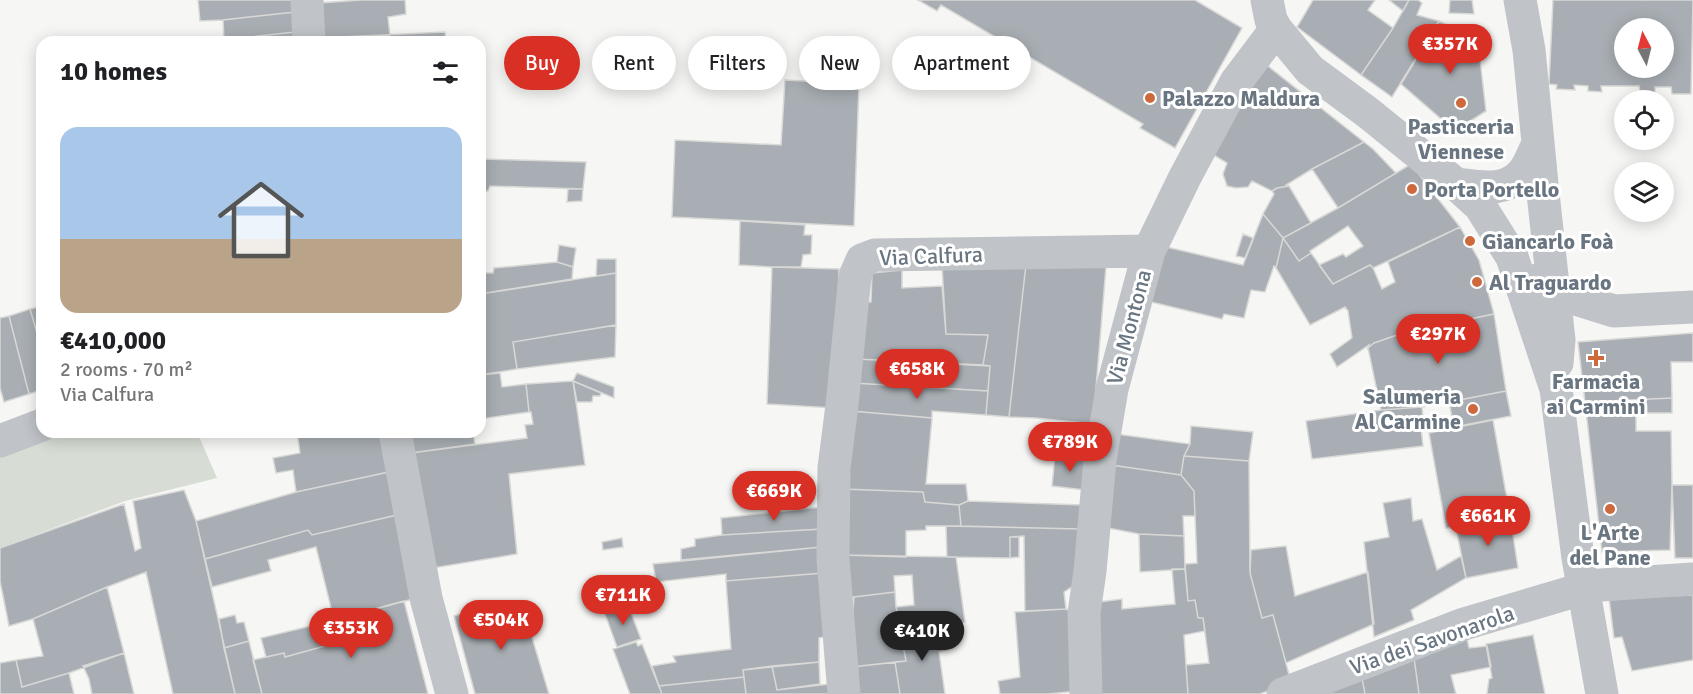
<!DOCTYPE html>
<html lang="en">
<head>
<meta charset="utf-8">
<style>
	body { margin:0; font-family:Signika,sans-serif; background:#f6f6f6; color:#202124; height:100vh; display:flex; flex-direction:column; font-size:22px; white-space:nowrap }
	* { box-sizing:border-box; margin:0 }
	p { font-size:20px; color:#757577 }
	.icon { flex:none; width:33px; height:33px; fill:none; stroke:currentColor; stroke-width:2; stroke-linecap:round; stroke-linejoin:round }
	.map { position:relative; flex:1; overflow:hidden }
	.sheet { position:absolute; left:36px; top:36px; width:450px; height:402px; display:flex; flex-direction:column; background:#fff; border-radius:18px; box-shadow:0 3px 15px #0003 }
	.sheet>* { flex:none }
	.guide { position:absolute; left:504px; top:36px; width:570px; height:54px; display:flex; gap:12px }
	.needle { width:39px; rotate:353deg }
	.buttons { position:absolute; left:1614px; top:18px; display:grid; gap:12px }
	.buttons a { display:grid; place-items:center; width:60px; height:60px; border-radius:50%; background:#fff; box-shadow:0 3px 15px #0003; font-size:30px }
	.price { position:absolute; translate:-50% -51px; padding:0 14px; border-radius:21px; background:#d93025; color:#fff; font-size:20px; line-height:39px; filter:drop-shadow(0 2px 3px #0008) }
	.price::after { content:''; position:absolute; left:50%; top:36px; width:18px; height:14px; margin-left:-9px; background:inherit; clip-path:polygon(0 0,100% 0,50% 100%) }
	.price.current { background:#222; color:#fff }
	ul { padding:0; list-style:none }
	li { display:grid; align-content:center; gap:12px; height:318px; padding:0 24px }
	li span { display:grid; place-items:center; height:186px; border-radius:18px; color:#555 }
	li>.icon { margin-inline-start:auto }
	span .icon { width:108px; height:108px; fill:#fffc; stroke-width:1 }
	li b { font-size:26px }
	h2 { display:flex; justify-content:space-between; align-items:center; height:72px; padding:0 24px; font-size:26px }
	.pill { padding:0 21px; border-radius:27px; background:#fff; box-shadow:0 3px 15px #0003; font-size:21px; line-height:54px }
	.pill.current { background:#d93025; color:#fff }
	.map>svg:first-child { display:block }
</style>
</head>
<body>
<div class="map">
<svg width="1693" height="694" viewBox="0 0 1693 694">
	<rect width="100%" height="100%" fill="#f6f6f4"/>
	<path fill="#d7ddd5" d="M53 432H197L217 478 125 501 0 548V453Z"/>
	<path fill="#a8aeb3" stroke="#d8d8d6" stroke-width="1.5" fill-rule="evenodd" d="M198 0H295V12L223 20 200 21Z
		M361 0H405L406 14 388 17 390 36 320 38 319 3Z
		M918 0H1195L1242 28 1175 148 1140 128 1143 124 941 5 937 11Z
		M1313 0H1375L1368 10 1393 28 1361 75 1297 27Z
		M1389 0H1409L1403 11Z
		M1409 0H1418L1422 3 1417 15 1439 21 1392 97 1361 75 1393 28Z
		M1450 0H1472L1474 14 1449 13Z
		M1553 0H1693L1691 94H1672L1671 87H1655V93L1640 92 1639 86H1601L1602 92 1588 91V86L1574 85 1575 90 1556 89 1557 85 1549 84ZM1624 28H1664V68H1624Z
		M295 12V32L224 40 223 20Z
		M1439 21 1454 28V25H1476L1486 111 1455 131 1401 84Z
		M295 32 296 42H208L224 40Z
		M445 32 446 42H320V38Z
		M1264 63 1364 142 1312 169 1286 185 1289 186 1277 188 1272 191 1252 181 1248 187 1236 188 1227 186 1223 174 1227 163 1212 154Z
		M785 80 859 84 854 226 672 217 675 140 781 145Z
		M1364 142 1373 149 1396 173 1338 208 1312 169Z
		M480 159 586 162 583 189 490 186 488 191H483L481 226 482 273H493L494 268 557 262 573 267 572 279 480 294Z
		M1411 164 1460 227 1373 268 1370 265 1333 284 1319 265 1343 254 1346 257 1363 246 1348 226 1310 251 1311 253 1299 261 1283 238 1338 208Z
		M1289 186 1311 223 1283 238 1263 214 1274 194 1272 191 1277 188Z
		M568 189H583L582 201 567 202Z
		M1263 214 1283 238 1276 268 1274 266 1265 292 1251 290 1244 318 1224 314 1222 319 1147 301 1158 245 1243 265Z
		M740 221 805 225 804 235H812L811 254 803 255 801 267H772L739 265Z
		M1460 227 1479 260 1494 314 1403 333 1374 343 1368 348 1369 345 1337 367 1330 354 1352 338 1348 311 1345 307 1310 325 1276 268 1283 238 1299 261 1311 253 1333 284 1370 265 1373 268 1382 289 1395 282 1388 262Z
		M1243 234 1253 238 1245 258 1236 256Z
		M559 245 576 248 573 267 557 262Z
		M597 259H616V273L596 276Z
		M1026 264 1009 417 986 415 990 366 983 365 988 335 946 334 942 266Z
		M1026 264 1106 267 1093 424 1036 418 1009 417Z
		M772 267 839 269 834 408 767 404Z
		M902 270V288L942 286 946 334 988 335 983 365 856 359 860 302H871L872 273Z
		M616 273V325L513 342 517 369 480 375V294Z
		M42 306V350L30 309Z
		M30 309 42 350V390L29 394 9 316Z
		M1494 314 1506 391 1422 407 1381 410 1368 348 1374 343 1403 333Z
		M9 316 29 394 4 402 0 388V318Z
		M616 325 615 357 517 369 513 342Z
		M1693 333V362H1671L1672 398 1585 402 1578 342Z
		M856 359 990 366 988 391 853 383Z
		M500 373 502 387 526 384 529 412 480 419V375Z
		M577 373 614 387V398L573 381Z
		M573 381 585 465 509 474 517 554 433 568 411 453 527 438 525 425 533 424 531 412H529L526 384Z
		M573 381 601 393 600 396H593L592 402H577Z
		M853 383 988 391 986 415 932 411V418L851 411Z
		M1506 391 1511 416 1454 427 1449 402Z
		M1672 398V413H1636V431H1671L1672 485 1670 550 1602 552 1585 402Z
		M1422 407 1424 427 1421 428 1423 446 1312 459 1306 421 1381 410Z
		M851 411 932 418 926 484H966L968 501 959 505 925 502 923 492 842 489Z
		M1493 420 1510 516 1456 528H1446L1429 433Z
		M1191 426 1253 432 1249 461 1184 456 1190 444Z
		M297 432H383L389 472 296 492 293 470 276 473 273 458 300 453Z
		M407 432H473L475 444 411 453Z
		M1116 434 1190 444 1184 456 1181 475 1111 465Z
		M1055 456 1088 461 1085 490 1052 486Z
		M1184 456 1249 461 1250 573 1262 618 1273 615 1291 682 1260 694H1188L1186 665 1209 663 1203 618H1198L1195 600 1188 601 1185 564 1197 563 1194 491 1181 475Z
		M1111 465 1181 475 1194 491 1195 516H1183L1184 536 1139 534 1103 527Z
		M389 472 397 515 312 535 308 530 205 559 196 521 296 492Z
		M1672 485H1693V558H1675Z
		M842 489 923 492 925 502 959 505 961 526H926V530L906 531V557L842 555Z
		M184 490 196 521 235 694H173L146 572 107 587 33 619 9 626 0 581V548L124 504 135 551 141 548 133 501Z
		M1411 498 1413 521 1422 519 1437 570 1461 556 1466 578 1411 610 1414 620 1374 637 1364 542 1389 537 1383 503Z
		M968 501 1083 505 1080 529 961 526 959 505Z
		M821 507 822 529 722 535 721 518Z
		M397 515 413 599 334 620 316 547 268 560 271 571 212 587 205 559 308 530 312 535Z
		M1510 516 1518 568 1466 578 1456 528Z
		M946 526 1080 529 1076 584 1064 592 1066 609 1025 611 1024 536 1010 537V558L947 557Z
		M822 529V547L681 560V549L695 546V539L722 535Z
		M1139 534 1184 536 1185 569 1140 572Z
		M1010 537H1019V557L1010 558Z
		M622 538 623 547 603 550 602 542Z
		M1286 546 1295 596 1368 572 1374 624 1286 663 1273 615 1262 618 1250 573 1251 550Z
		M822 547 823 573 726 581V574L656 582 653 564Z
		M842 555 956 557 965 622 944 627 901 632 896 607 914 605 912 575 894 576 895 592 854 597 844 596Z
		M1172 569H1185L1188 601 1195 600 1198 618H1203L1205 631 1184 635 1188 694H1096L1091 603 1122 599V609L1175 604Z
		M823 573 828 636 819 638V662L743 670 744 677 659 686 652 666 676 662 673 656 731 649 726 581Z
		M107 587 124 653 69 673 22 687 16 660 43 656 33 619Z
		M895 592 896 607 906 661 852 667 850 653 854 597Z
		M1693 595V660L1632 671 1622 637 1614 638 1609 598Z
		M404 601 428 694H262L253 660 284 653 285 657 325 646 319 624Z
		M521 601 549 694H475L454 616 486 606 488 611Z
		M628 605 641 639 617 647 605 614Z
		M1066 609 1076 614 1078 691 1048 694H1000L998 681 1020 677 1015 612Z
		M235 615 237 623 244 622 249 641 224 648 219 619Z
		M319 624 325 646 285 657 284 653 266 657 261 638Z
		M944 627 947 650 939 652 945 694H900L895 662 906 661 901 632Z
		M1465 629 1469 648 1487 646 1491 667 1451 675 1456 694H1419L1413 650Z
		M1533 635 1545 694H1487L1489 679 1492 678 1486 644Z
		M249 641 262 694H235L224 648Z
		M636 642 638 646 642 644 662 694H630L613 649Z
		M1413 650 1419 694H1365L1361 673Z
		M124 653 134 694H92L89 679 83 666Z
		M16 660 22 687 69 673 74 694H0V663Z
		M819 662 820 684 777 690 772 666Z
		M895 662 900 694H856L852 667Z
		M772 666 777 690 830 684 832 694H746L743 670Z
		M1361 673 1365 694H1326Z
		M744 677 746 694H662L659 686Z"/>
	<g fill="none" stroke-linecap="round" stroke-linejoin="round">
		<path stroke="#c0c3c7" stroke-width="33" d="M307 0 309 42
			M1267 0 1271 20 1276 29 1310 70 1367 112 1456 184 1480 206 1512 257 1556 389 1578 558 1602 694
			M1520 0 1529 50 1542 184 1559 340 1557 363
			M1456 184C1481 187 1507 193 1524 171 1530 163 1533 153 1538 144
			M1537 280 1553 292 1614 311 1693 307
			M395 432 426 598 452 694
			M0 441 42 425
			M844 694 833 559 834 468 842 405 855 276 862 260 875 255 1149 251
			M1086 694 1084 613 1090 571 1100 460 1112 389 1149 251 1185 177 1236 82 1276 29
			M1283 694 1464 624 1582 589 1601 585 1693 579"/>
	</g>
	<g fill="#cd693d" stroke="#fff" stroke-width="2">
		<circle cx="1150" cy="98" r="6"/>
		<circle cx="1461" cy="103" r="6"/>
		<circle cx="1412" cy="189" r="6"/>
		<circle cx="1470" cy="241" r="6"/>
		<circle cx="1477" cy="282" r="6"/>
		<path d="M1593 349h6v6h6v6h-6v6h-6v-6h-6v-6h6z"/>
		<circle cx="1473" cy="409" r="6"/>
		<circle cx="1610" cy="509" r="6"/>
	</g>
	<g text-anchor="middle" dominant-baseline="central" stroke-width="6" stroke-linejoin="round" paint-order="stroke">
		<g font-size="22" font-weight="bold" fill="#697581" stroke="#fff" text-anchor="start">
			<text x="1162" y="98">Palazzo Maldura</text>
			<text x="1461" y="126" text-anchor="middle">Pasticceria<tspan x="1461" dy="25">Viennese</tspan></text>
			<text x="1424" y="189">Porta Portello</text>
			<text x="1482" y="241">Giancarlo Foà</text>
			<text x="1489" y="282">Al Traguardo</text>
			<text x="1596" y="381" text-anchor="middle">Farmacia<tspan x="1596" dy="25">ai Carmini</tspan></text>
			<text x="1461" y="396" text-anchor="end">Salumeria<tspan x="1461" dy="25">Al Carmine</tspan></text>
			<text x="1610" y="532" text-anchor="middle">L'Arte<tspan x="1610" dy="25">del Pane</tspan></text>
		</g>
		<g font-size="22" fill="#697581" stroke="#fff">
			<text transform="translate(931 256) rotate(-2)">Via Calfura</text>
			<text transform="translate(1129 327) rotate(-75)">Via Montona</text>
			<text transform="translate(1432 640) rotate(-19)">Via dei Savonarola</text>
		</g>
	</g>
</svg>
<div class="buttons">
<a><svg class="needle" viewBox="-14 -14 28 28"><path d="M0-13l5 13h-10z" fill="#e53935"/><path d="M0 13l5-13h-10z" fill="#757577"/></svg></a>
<a><svg class="icon" aria-label="locate" viewBox="0 0 24 24"><circle cx="12" cy="12" r="6"/><path d="M12 2v4M12 18v4M2 12h4M18 12h4"/></svg></a>
<a><svg class="icon" aria-label="layers" viewBox="0 0 24 24"><path d="M12 4l9 5-9 5-9-5zM3 14l9 5 9-5"/></svg></a>
</div>
<b class="price" style="left:1450px;top:75px">€357K</b>
<b class="price" style="left:1438px;top:365px">€297K</b>
<b class="price" style="left:917px;top:400px">€658K</b>
<b class="price" style="left:1070px;top:473px">€789K</b>
<b class="price" style="left:774px;top:522px">€669K</b>
<b class="price" style="left:1488px;top:547px">€661K</b>
<b class="price" style="left:623px;top:626px">€711K</b>
<b class="price" style="left:501px;top:651px">€504K</b>
<b class="price" style="left:351px;top:659px">€353K</b>
<b class="price current" style="left:922px;top:662px">€410K</b>
<div class="guide">
<a class="pill current">Buy</a>
<a class="pill">Rent</a>
<a class="pill">Filters</a>
<a class="pill">New</a>
<a class="pill">Apartment</a>
</div>
<section class="sheet">
<h2>10 homes<svg class="icon" aria-label="filters" viewBox="0 0 24 24"><path d="M4 7h16M4 17h16"/><circle cx="9" cy="7" r="2"/><circle cx="15" cy="17" r="2"/></svg></h2>
<ul>
<li><span style="background:linear-gradient(#a9c7e8 60%,#b9a48a 0)"><svg class="icon" aria-label="home" viewBox="0 0 24 24"><path d="M3 11l9-7 9 7M6 9v11h12V9"/></svg></span><div><b>€410,000</b><p>2 rooms · 70 m²</p><p>Via Calfura</p></div></li>
</ul>
</section>
</div>
</body>
</html>
